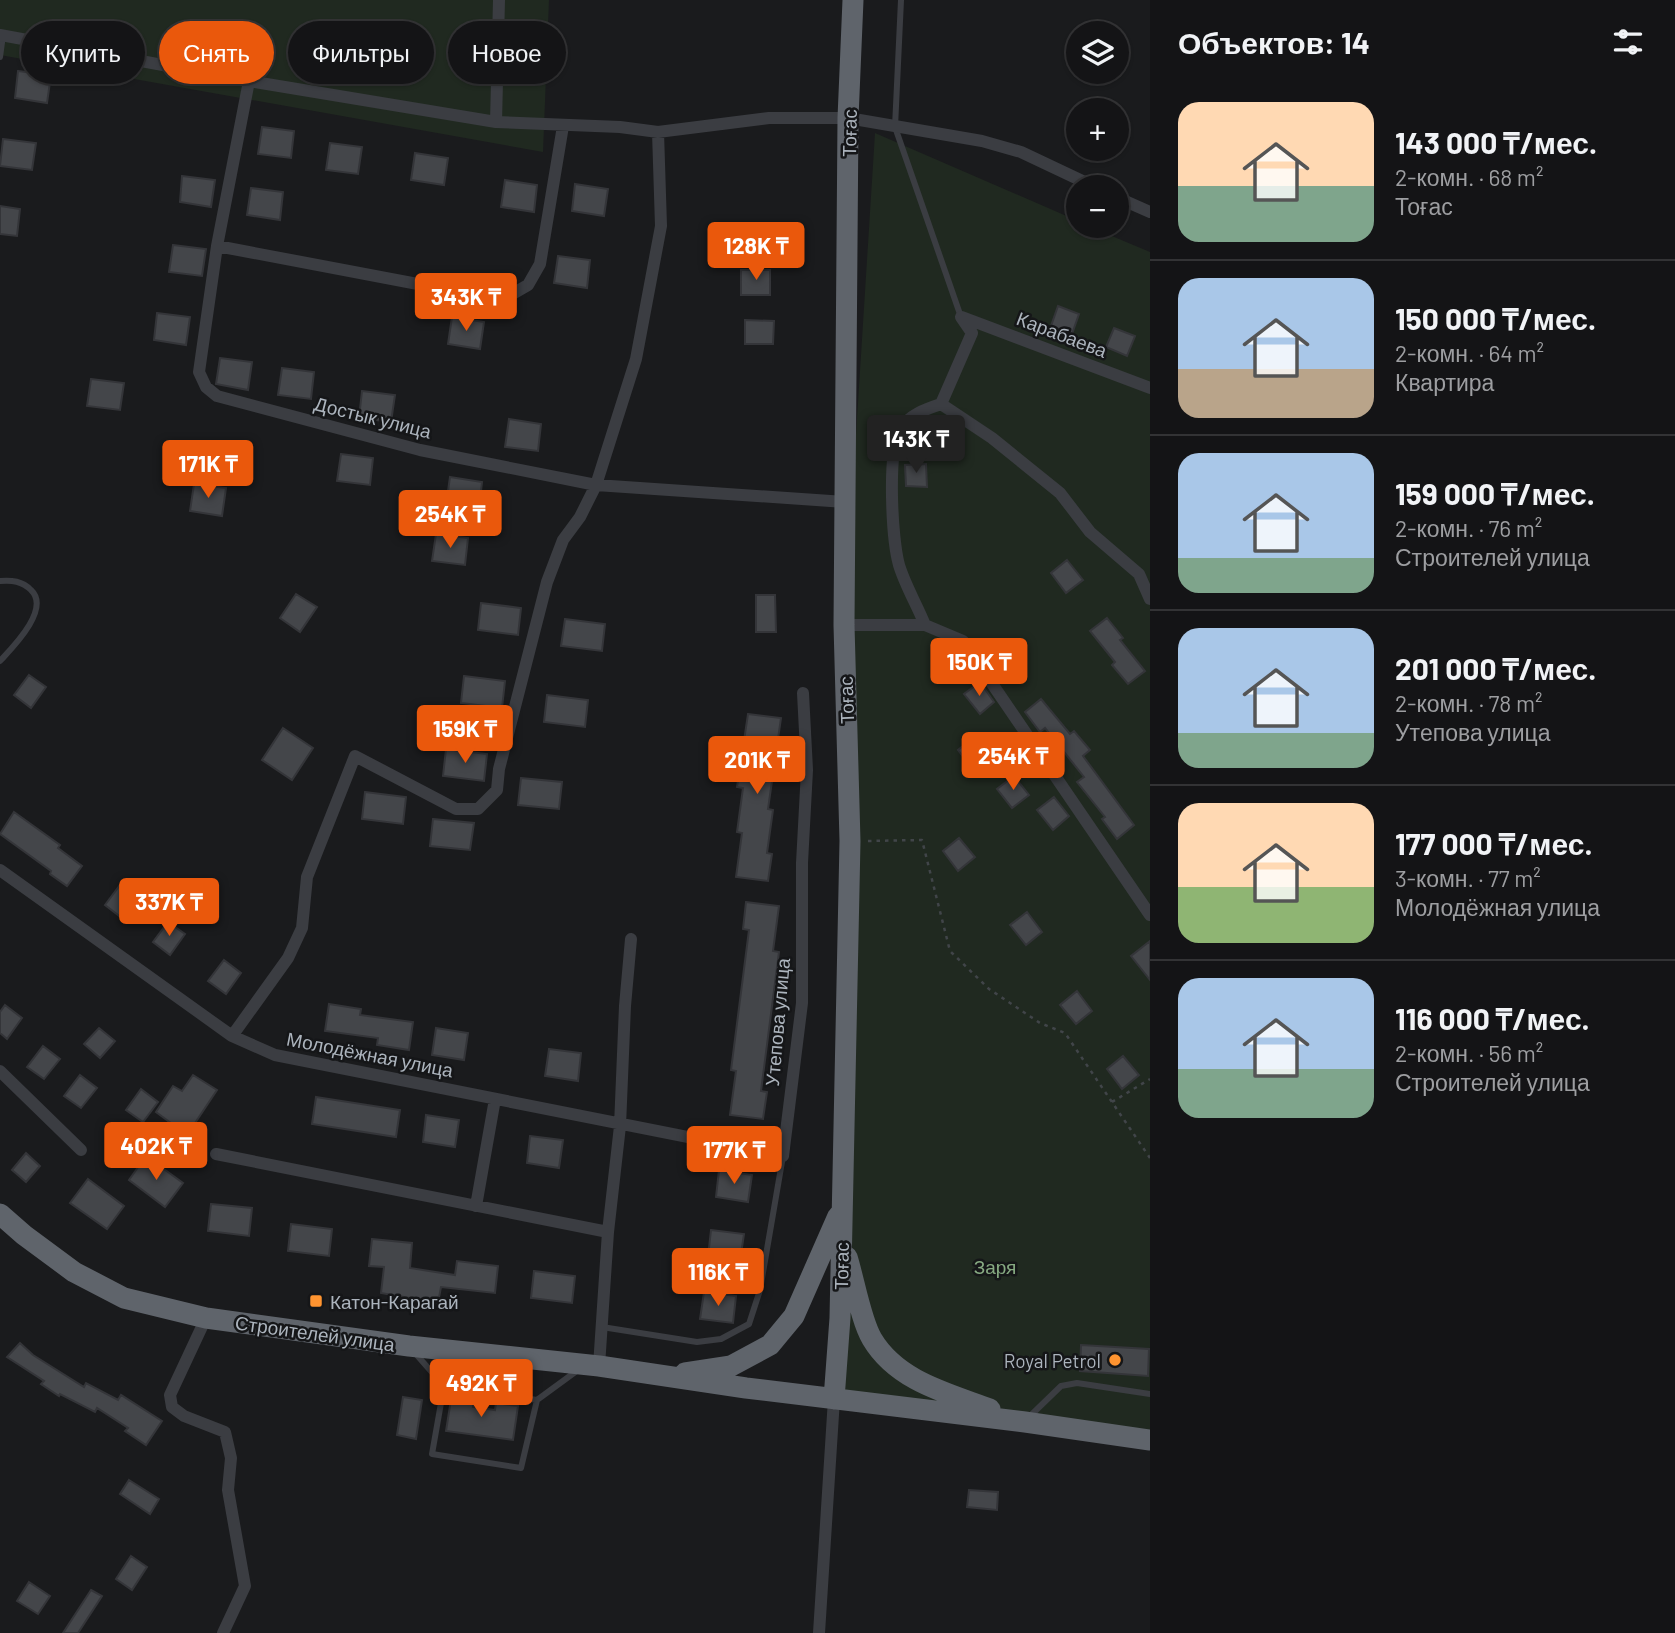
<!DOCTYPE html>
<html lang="ru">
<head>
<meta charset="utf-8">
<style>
	body { margin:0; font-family:Barlow,sans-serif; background:#1d1d1f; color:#f1f3f6; height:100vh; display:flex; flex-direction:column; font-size:26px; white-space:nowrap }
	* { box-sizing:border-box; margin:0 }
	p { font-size:23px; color:#9d9ea1 }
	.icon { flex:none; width:38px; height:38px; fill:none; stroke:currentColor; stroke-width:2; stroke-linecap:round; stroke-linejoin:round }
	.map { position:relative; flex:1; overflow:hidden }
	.sheet { display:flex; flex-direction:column; background:#141416; width:525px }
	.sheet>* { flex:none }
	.banner { position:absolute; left:21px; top:21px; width:665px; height:63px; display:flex; gap:14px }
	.fabs { position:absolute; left:1066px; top:21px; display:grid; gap:14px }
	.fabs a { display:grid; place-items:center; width:63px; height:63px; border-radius:50%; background:#141416; box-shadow:0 2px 5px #0004,0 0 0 2px #333335; font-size:35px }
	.price { position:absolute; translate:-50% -60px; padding:0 16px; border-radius:7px; background:#ea580c; color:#fff; font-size:23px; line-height:46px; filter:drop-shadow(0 2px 4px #0008) }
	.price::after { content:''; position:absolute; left:50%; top:42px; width:21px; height:16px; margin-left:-10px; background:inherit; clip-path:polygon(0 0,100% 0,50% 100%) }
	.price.current { background:#222; color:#fff }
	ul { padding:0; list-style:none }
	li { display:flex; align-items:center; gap:21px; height:175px; padding:0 28px }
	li+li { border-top:2px solid #333335 }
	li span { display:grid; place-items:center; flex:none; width:196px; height:140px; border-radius:21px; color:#555 }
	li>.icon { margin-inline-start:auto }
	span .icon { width:84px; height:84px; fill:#fffc; stroke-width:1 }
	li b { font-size:30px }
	h2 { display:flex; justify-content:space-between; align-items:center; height:84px; padding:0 28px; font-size:30px }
	.tag { padding:0 24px; border-radius:32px; background:#141416; box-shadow:0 2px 5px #0004,0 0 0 2px #333335; font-size:24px; line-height:63px }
	.tag.current { background:#ea580c; color:#fff }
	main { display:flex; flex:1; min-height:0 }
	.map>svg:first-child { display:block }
</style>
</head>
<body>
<main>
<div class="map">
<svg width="1150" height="1633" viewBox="0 0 1150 1633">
	<rect width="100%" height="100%" fill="#1a1b1d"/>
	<path fill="#202920" d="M0 0H549L543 152 0 55Z
		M875 133 1078 221V226H1088L1150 252V1448L834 1399 844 625Z"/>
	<path fill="#44464a" stroke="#343539" stroke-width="2" d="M18 71 51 75 47 103 15 98Z
		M262 127 294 131 291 158 258 154Z
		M3 139 36 143 32 170 0 166Z
		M330 143 362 147 358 174 326 170Z
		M415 153 448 158 444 185 411 180Z
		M182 176 215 180 211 207 180 202Z
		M505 180 537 185 534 212 501 207Z
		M575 184 608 189 604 216 572 211Z
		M251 188 283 192 280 220 247 215Z
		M0 206 20 209 17 236 0 234Z
		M173 245 206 249 202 276 169 272Z
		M558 256 590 260 587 288 554 283Z
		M741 270H770V295H741Z
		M1058 306 1079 314 1072 334 1051 326Z
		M157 313 190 317 186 345 154 340Z
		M452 317 484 322 480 349 448 344Z
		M745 320 774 321 773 344H745Z
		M1114 328 1135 336 1127 356 1106 347Z
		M220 358 252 362 248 390 216 384Z
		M282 368 314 372 311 399 278 395Z
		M91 379 124 383 120 410 87 406Z
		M362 391 395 395 391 422 359 418Z
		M509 419 541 424 538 451 505 447Z
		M341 454 373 458 370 485 337 481Z
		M926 464 927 487 906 486 905 465Z
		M450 477 482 482 479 509 446 505Z
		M194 484 226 488 222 516 190 511Z
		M436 534 468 538 465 565 432 561Z
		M1067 560 1083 580 1066 593 1051 573Z
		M296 594 317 607 300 632 280 618Z
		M756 595H775L776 632H756Z
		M481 603 521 608 518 635 478 630Z
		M1107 618 1123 638 1120 640 1145 671 1128 684 1112 665 1115 662 1090 631Z
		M565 619 605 624 602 651 561 646Z
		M29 675 46 687 31 708 14 695Z
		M464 676 505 681 502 708 461 703Z
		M980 682 994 702 980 714 964 694Z
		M547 695 588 700 585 727 544 722Z
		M1041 699 1070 734 1074 731 1090 750 1083 756 1134 825 1117 839 1102 819 1105 817 1077 782 1084 777 1045 728 1040 732 1025 712Z
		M748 714 781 718 768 809 773 810 767 853 772 854 768 881 736 877 742 833 737 832 743 788 737 787Z
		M283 728 313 748 292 780 262 760Z
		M974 737 990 757 973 770 958 750Z
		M446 749 487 754 484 781 443 776Z
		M1014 776 1029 795 1012 808 997 789Z
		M521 778 562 782 559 809 518 805Z
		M365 792 406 797 403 824 362 819Z
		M1054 797 1069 816 1053 830 1037 810Z
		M14 812 60 845 58 848 82 866 67 886 50 874 51 871 0 834Z
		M433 819 474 823 470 850 430 846Z
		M959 838 975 857 958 871 943 851Z
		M120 885 137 898 122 918 105 905Z
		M746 902 779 906 773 951 779 952 761 1091 767 1092 763 1119 730 1115 736 1071 731 1070 749 930 743 929Z
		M1027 912 1042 932 1026 945 1010 925Z
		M168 922 185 934 170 955 153 942Z
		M1150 941V980L1131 956Z
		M224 960 241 973 226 994 208 981Z
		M1077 991 1092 1011 1076 1024 1060 1005Z
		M329 1004 361 1009 360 1015 413 1022 409 1050 377 1045 378 1038 325 1031Z
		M5 1005 22 1018 7 1039 0 1033V1012Z
		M99 1028 115 1041 100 1058 84 1044Z
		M436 1028 468 1033 464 1060 432 1055Z
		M43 1046 60 1059 44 1079 27 1067Z
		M549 1049 581 1053 578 1081 545 1076Z
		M1123 1056 1139 1075 1122 1089 1107 1069Z
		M80 1075 97 1088 81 1108 64 1096Z
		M193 1075 217 1090 187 1135 156 1112 173 1086 182 1091Z
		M141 1089 158 1102 143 1122 126 1110Z
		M316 1097 400 1110 396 1137 312 1124Z
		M426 1115 459 1120 455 1147 423 1142Z
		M530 1136 563 1140 559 1168 527 1163Z
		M26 1153 40 1166 26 1182 12 1170Z
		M146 1156 183 1183 165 1207 129 1180Z
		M719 1170 752 1175 748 1202 716 1197Z
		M88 1179 124 1206 107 1229 70 1203Z
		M211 1204 252 1208 249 1236 208 1231Z
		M291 1224 332 1229 329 1256 288 1251Z
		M711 1230 744 1234 740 1261 708 1257Z
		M372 1239 412 1243 410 1268 455 1275 457 1261 498 1266 495 1293 441 1287 438 1303 381 1293 384 1267 369 1266Z
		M534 1271 575 1276 572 1303 531 1298Z
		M704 1292 736 1296 733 1323 700 1319Z
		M20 1343 33 1355 84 1387 86 1383 118 1400 121 1395 162 1421 146 1445 125 1431 128 1428 97 1408 95 1412 60 1394 59 1396 41 1384 44 1381 7 1357Z
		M1081 1345 1149 1349 1148 1376 1080 1371Z
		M452 1393 474 1396 473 1407 495 1410 496 1403 518 1406 513 1440 446 1431Z
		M403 1397 422 1400 416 1439 397 1435Z
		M129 1480 159 1499 150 1514 120 1494Z
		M969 1490 998 1492 997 1510 967 1507Z
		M131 1556 147 1567 132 1590 116 1579Z
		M29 1582 50 1596 38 1614 17 1601Z
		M91 1590 102 1596 78 1633H63Z"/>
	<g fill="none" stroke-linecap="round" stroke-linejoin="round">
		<path stroke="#414549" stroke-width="2.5" stroke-dasharray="3.5 5" stroke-linecap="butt" d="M868 841 922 840 950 951 989 989 1040 1023 1065 1033 1150 1158
			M1112 1102 1150 1079"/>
		<path stroke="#3b3d42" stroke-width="6" d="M901 0 895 127 961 317
			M0 57 3 35
			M0 581C12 580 22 581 31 590 51 609 13 647 0 661
			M602 1327 697 1342 721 1339 749 1324 760 1290 783 1156
			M415 1353 444 1386 537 1400 578 1370
			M444 1386 432 1454 521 1468 537 1400
			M1029 1417 1061 1386 1077 1383 1150 1394"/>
		<path stroke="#3b3d42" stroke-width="12" d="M0 35 249 81 496 122 620 127 658 132 769 118H848L982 141 1021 152 1095 187
			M249 81 217 246 199 372 206 387 217 396 420 450 596 485 845 502
			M496 122 499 0
			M1116 197 1150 212
			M217 246 502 300 528 285 540 264 563 126
			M961 317 972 333 941 404 992 438 1060 493 1090 532 1139 574 1150 599
			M962 317 1150 388
			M844 625H925L963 641 1150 915
			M925 625C917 605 905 585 899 565 892 540 887 452 900 430 908 415 926 409 941 404
			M0 870 232 1036 275 1055 783 1156 802 1003V863L807 770 803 693
			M232 1036 288 958 302 928 307 877 355 756 456 809H478L497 790 499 769 547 582 563 540 580 517 596 485 636 359 661 226 658 132
			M0 1071 81 1150
			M216 1154 608 1232
			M476 1206 495 1099
			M206 1318 170 1395 172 1407 184 1416 225 1432 231 1458 228 1490 245 1586 223 1633
			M599 1366 608 1232 620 1126 625 1006 631 939
			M819 1633 834 1399"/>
		<path stroke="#5f646b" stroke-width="21" d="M0 1214 24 1235 74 1272 124 1298 206 1318 409 1346 599 1366 746 1388 1025 1422 1150 1440
			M847 1257C854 1279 861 1321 872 1339 897 1381 947 1393 990 1409
			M685 1373 731 1366 770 1345 794 1316 838 1216
			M834 1399 840 1318 850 841 844 625 848 118 853 0"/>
	</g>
	<g fill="#ff9430" stroke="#151618" stroke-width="2.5">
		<rect x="309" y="1294" width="14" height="14" rx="3.5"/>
		<circle cx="1115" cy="1360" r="7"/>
	</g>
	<g text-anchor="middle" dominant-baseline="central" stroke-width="5" stroke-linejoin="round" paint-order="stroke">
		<g font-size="19" fill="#acb4bd" stroke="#151618">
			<text transform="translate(849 133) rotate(-89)">Тоғас</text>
			<text transform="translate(1062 334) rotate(21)">Карабаева</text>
			<text transform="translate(373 417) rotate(14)">Достык улица</text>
			<text transform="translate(846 700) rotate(-92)">Тоғас</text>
			<text transform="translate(777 1022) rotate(-85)">Утепова улица</text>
			<text transform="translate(370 1054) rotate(11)">Молодёжная улица</text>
			<text transform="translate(841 1266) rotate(-89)">Тоғас</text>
			<text transform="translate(315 1333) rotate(8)">Строителей улица</text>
		</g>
		<g font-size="19" fill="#87aa82" stroke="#151618">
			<text x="995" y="1266">Заря</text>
		</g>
		<g font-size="19" fill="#acb4bd" stroke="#151618" text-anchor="start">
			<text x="330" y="1301">Катон-Карагай</text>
			<text x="1101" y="1360" text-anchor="end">Royal Petrol</text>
		</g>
	</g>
</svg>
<div class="fabs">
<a><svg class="icon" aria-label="layers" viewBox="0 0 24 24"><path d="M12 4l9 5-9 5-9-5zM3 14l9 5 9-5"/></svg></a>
<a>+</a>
<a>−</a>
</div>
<b class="price" style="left:756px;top:282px">128K ₸</b>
<b class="price" style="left:466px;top:333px">343K ₸</b>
<b class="price current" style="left:916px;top:475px">143K ₸</b>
<b class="price" style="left:208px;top:500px">171K ₸</b>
<b class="price" style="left:450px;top:550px">254K ₸</b>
<b class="price" style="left:979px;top:698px">150K ₸</b>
<b class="price" style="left:465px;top:765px">159K ₸</b>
<b class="price" style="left:1013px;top:792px">254K ₸</b>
<b class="price" style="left:757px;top:796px">201K ₸</b>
<b class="price" style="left:169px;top:938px">337K ₸</b>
<b class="price" style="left:156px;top:1182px">402K ₸</b>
<b class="price" style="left:734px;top:1186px">177K ₸</b>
<b class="price" style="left:718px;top:1308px">116K ₸</b>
<b class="price" style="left:481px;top:1419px">492K ₸</b>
<div class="banner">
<a class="tag">Купить</a>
<a class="tag current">Снять</a>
<a class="tag">Фильтры</a>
<a class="tag">Новое</a>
</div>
</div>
<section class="sheet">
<h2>Объектов: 14<svg class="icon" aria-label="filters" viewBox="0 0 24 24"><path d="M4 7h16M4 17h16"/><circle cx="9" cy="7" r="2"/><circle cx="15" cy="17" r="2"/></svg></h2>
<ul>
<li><span style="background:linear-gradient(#ffd9b3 60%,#7fa58c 0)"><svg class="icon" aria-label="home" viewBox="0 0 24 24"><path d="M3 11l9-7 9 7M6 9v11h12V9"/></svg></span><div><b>143 000 ₸/мес.</b><p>2-комн. · 68 m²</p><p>Тоғас</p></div></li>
<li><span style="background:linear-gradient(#a9c7e8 65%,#b9a48a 0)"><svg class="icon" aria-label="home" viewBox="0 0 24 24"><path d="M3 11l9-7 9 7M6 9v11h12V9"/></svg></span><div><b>150 000 ₸/мес.</b><p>2-комн. · 64 m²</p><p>Квартира</p></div></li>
<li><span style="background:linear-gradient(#a9c7e8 75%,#7fa58c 0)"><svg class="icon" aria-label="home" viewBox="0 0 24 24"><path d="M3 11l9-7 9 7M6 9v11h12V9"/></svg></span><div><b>159 000 ₸/мес.</b><p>2-комн. · 76 m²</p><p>Строителей улица</p></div></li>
<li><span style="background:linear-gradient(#a9c7e8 75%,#7fa58c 0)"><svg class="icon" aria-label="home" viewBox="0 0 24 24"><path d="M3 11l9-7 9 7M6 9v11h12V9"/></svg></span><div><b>201 000 ₸/мес.</b><p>2-комн. · 78 m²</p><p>Утепова улица</p></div></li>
<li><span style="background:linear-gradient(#ffd9b3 60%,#8fb573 0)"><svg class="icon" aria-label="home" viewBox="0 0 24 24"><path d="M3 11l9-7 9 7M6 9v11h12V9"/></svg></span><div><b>177 000 ₸/мес.</b><p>3-комн. · 77 m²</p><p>Молодёжная улица</p></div></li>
<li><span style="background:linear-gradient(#a9c7e8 65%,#7fa58c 0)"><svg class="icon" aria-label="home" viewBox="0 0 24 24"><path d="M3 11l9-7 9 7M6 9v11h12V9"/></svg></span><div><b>116 000 ₸/мес.</b><p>2-комн. · 56 m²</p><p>Строителей улица</p></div></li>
</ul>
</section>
</main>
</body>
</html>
